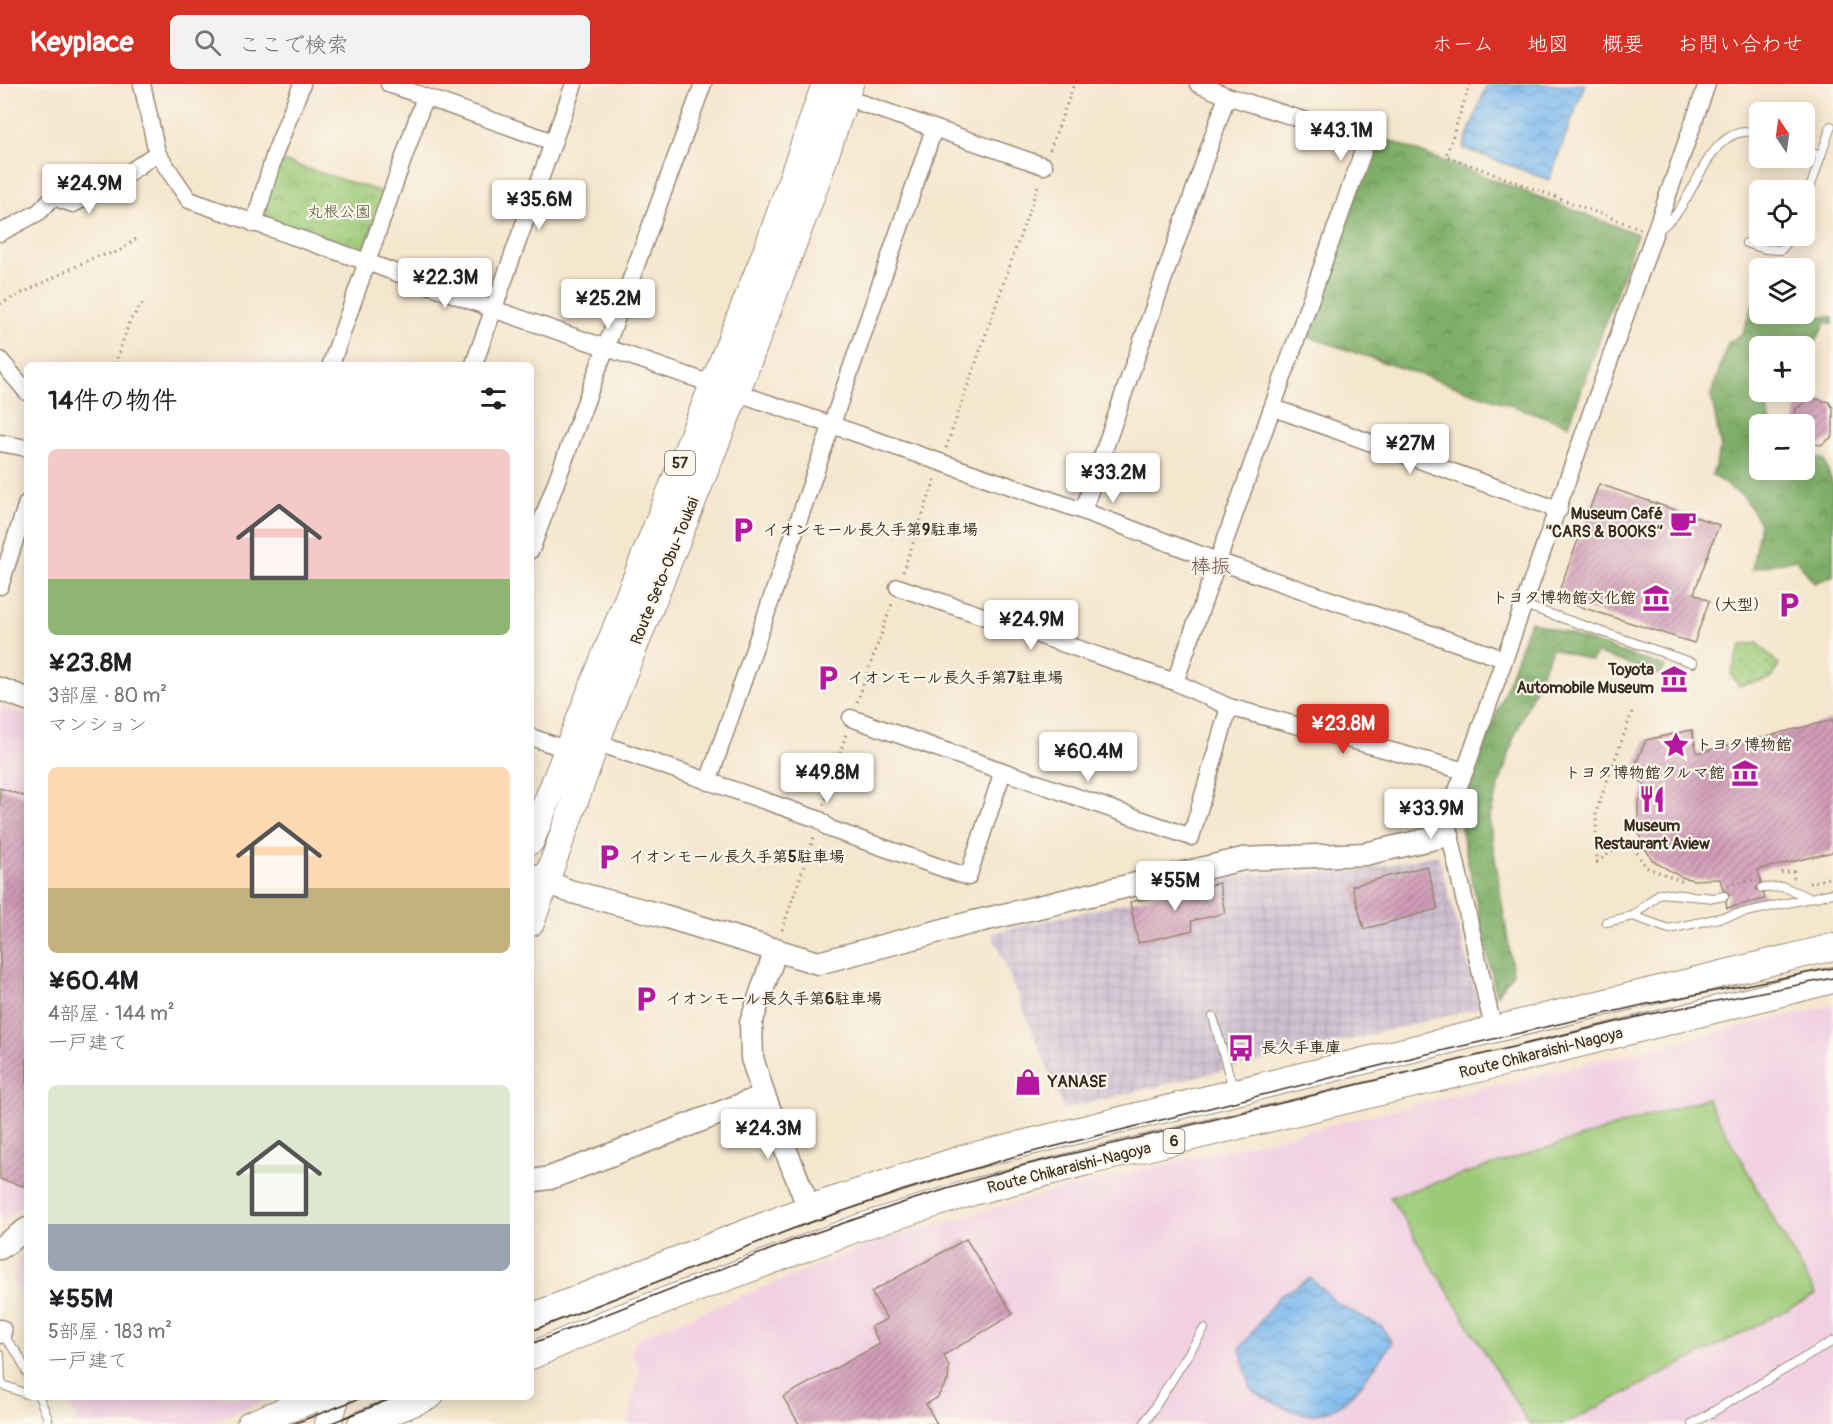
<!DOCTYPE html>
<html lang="ja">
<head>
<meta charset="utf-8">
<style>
	body { margin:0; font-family:Pangolin,"Klee One",sans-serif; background:#f2f2f2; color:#202124; height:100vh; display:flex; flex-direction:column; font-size:22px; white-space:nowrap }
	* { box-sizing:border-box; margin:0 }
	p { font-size:20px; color:#757577 }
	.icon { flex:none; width:33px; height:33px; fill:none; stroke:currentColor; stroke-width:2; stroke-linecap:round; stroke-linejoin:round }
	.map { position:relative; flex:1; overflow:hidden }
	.panel { position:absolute; left:24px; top:278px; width:510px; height:1038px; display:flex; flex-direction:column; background:#fff; border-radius:9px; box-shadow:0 3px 15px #0003 }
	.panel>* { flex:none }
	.needle { width:39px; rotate:347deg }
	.controls { position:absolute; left:1749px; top:18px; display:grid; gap:12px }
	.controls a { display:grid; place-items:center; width:66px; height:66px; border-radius:9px; background:#fff; box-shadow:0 3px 15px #0003; font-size:30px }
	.price { position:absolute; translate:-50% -51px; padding:0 14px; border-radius:6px; background:#fff; color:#222; font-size:20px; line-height:39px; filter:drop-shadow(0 2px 3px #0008) }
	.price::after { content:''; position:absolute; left:50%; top:36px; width:18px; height:14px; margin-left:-9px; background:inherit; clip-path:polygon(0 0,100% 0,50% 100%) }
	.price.selected { background:#d93025; color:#fff }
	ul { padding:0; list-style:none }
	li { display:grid; align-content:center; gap:12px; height:318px; padding:0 24px }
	li span { display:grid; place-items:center; height:186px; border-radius:9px; color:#555 }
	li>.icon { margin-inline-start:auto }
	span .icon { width:108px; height:108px; fill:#fffc; stroke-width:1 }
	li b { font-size:26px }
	h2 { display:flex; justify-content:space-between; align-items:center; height:72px; padding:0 24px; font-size:26px }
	header { display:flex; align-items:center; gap:36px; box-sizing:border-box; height:84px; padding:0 30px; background:#d93025; color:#fff }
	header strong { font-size:28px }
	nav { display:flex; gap:33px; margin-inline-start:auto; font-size:21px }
	.search { width:420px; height:54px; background:#f2f2f2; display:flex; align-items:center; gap:15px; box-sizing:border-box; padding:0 21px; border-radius:9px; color:#757577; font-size:22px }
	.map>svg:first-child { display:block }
</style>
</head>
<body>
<header>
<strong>Keyplace</strong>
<div class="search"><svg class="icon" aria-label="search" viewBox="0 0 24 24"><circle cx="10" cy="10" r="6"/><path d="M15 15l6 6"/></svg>ここで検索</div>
<nav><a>ホーム</a><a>地図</a><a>概要</a><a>お問い合わせ</a></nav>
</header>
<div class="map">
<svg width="1833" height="1340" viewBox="0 0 1833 1340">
	<defs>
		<pattern id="industrial-grid" width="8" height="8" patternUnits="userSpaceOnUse" patternTransform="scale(1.5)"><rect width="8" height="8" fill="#cebed0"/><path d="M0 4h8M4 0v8" fill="none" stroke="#b2a3b2"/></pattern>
		<pattern id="grass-dots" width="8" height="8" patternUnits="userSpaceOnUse" patternTransform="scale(1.5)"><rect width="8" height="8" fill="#9dca78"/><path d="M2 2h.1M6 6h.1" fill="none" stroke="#81a462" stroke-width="1.8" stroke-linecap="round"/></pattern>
		<pattern id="forest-crowns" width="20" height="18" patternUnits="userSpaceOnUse" patternTransform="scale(1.5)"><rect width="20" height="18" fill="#7eae68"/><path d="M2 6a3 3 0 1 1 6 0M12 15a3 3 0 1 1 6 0" fill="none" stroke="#688e55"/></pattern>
		<pattern id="park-crowns" width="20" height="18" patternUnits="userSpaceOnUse" patternTransform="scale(1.5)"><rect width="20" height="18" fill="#9dca78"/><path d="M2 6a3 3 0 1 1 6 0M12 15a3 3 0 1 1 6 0" fill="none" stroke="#81a462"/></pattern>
		<pattern id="water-waves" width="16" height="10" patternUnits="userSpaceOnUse" patternTransform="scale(1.5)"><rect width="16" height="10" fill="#7db9ef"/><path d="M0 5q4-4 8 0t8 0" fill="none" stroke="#6897c1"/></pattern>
		<pattern id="building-hatch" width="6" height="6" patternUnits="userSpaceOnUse" patternTransform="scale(1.5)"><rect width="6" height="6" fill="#d19bb7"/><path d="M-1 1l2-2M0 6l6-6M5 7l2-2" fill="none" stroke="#ab7f94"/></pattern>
	</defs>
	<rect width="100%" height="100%" fill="#fbf7ec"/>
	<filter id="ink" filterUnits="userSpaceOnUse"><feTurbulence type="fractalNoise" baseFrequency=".0167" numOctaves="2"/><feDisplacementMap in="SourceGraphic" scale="12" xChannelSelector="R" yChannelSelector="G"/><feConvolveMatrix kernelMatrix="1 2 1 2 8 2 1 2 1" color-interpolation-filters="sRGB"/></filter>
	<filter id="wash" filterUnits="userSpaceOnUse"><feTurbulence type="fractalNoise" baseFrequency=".008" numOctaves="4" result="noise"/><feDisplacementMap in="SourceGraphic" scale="24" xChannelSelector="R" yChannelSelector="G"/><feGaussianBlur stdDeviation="1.35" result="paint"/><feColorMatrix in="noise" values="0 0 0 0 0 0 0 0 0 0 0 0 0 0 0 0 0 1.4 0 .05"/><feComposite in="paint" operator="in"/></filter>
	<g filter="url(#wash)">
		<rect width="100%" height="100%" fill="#f5e6ce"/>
		<path fill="#f1d0e2" d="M0 622 27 631V1118L0 1138Z
			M1833 921V1340H628L639 1283 631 1269 637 1254 885 1155 1067 1104Z
			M27 1169V1233L13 1199 19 1175Z
			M66 1313H275L204 1340H77Z"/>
		<path fill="url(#industrial-grid)" d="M1438 771 1480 924 1064 1025 992 849 1249 790 1350 788Z"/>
		<path fill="url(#grass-dots)" stroke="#6c7a4b" stroke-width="1.5" d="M1758 559 1779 581 1772 594 1739 602 1731 590 1741 561Z"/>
		<path fill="url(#forest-crowns)" stroke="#5c6c43" stroke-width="1.5" d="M1375 51 1637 150 1569 341 1306 252Z
			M1759 205 1760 230 1833 233V240L1826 238 1805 277 1804 262H1760V308H1778L1766 318 1770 340H1760V386H1804L1805 369 1824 376 1833 401V492L1814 499 1796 475 1752 485 1760 439 1744 413 1712 391 1721 364 1711 311 1728 259 1742 250Z
			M1530 537 1665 583 1661 591 1596 569 1592 577 1552 564 1513 656 1489 735 1513 889 1496 911 1459 734Z"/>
		<path fill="url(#park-crowns)" stroke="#6c7a4b" stroke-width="1.5" d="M279 76 385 109 363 171 259 135Z"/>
		<path fill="#9dca78" stroke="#6c7a4b" stroke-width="1.5" d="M1707 1014 1816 1211 1565 1340H1529L1390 1113Z"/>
		<path fill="url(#water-waves)" stroke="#5c7286" stroke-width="1.5" d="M1487 0H1585L1549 96 1463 64Z
			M1311 1194 1336 1219 1382 1243 1392 1259C1372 1284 1348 1331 1311 1330 1291 1330 1268 1315 1251 1306L1240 1265 1278 1213Z"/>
		<g id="blocks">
			<path fill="url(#building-hatch)" d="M1811 314 1829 318 1833 324V352L1821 361 1804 358V340H1794L1796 325Z
				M1599 400 1719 441 1694 509 1709 517 1694 559 1556 515Z
				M1833 636V768L1758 786 1761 798 1756 805 1764 810 1765 815 1727 824 1726 818 1730 810 1723 806 1720 795 1693 796 1681 793 1653 777 1641 758 1638 744V721L1645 701 1636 694 1633 686 1646 656 1692 646 1697 669Z
				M0 704 27 713V1103L0 1095Z
				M1427 782 1438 825 1364 845 1352 802Z
				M1219 799 1225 829 1191 837 1193 846 1138 859 1130 818Z
				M966 1155 1013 1230 944 1271 949 1283 948 1296 937 1314 926 1320 937 1340H799L783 1313 880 1260 871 1243 887 1235 871 1208Z"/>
		</g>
	</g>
	<g filter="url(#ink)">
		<use href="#blocks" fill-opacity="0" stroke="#988876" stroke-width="1.5"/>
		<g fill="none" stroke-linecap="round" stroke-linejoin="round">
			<defs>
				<path id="lane" d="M1804 66 1821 72
					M1804 122 1831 42
					M1659 146C1664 141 1671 136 1676 130 1698 104 1714 34 1760 50
					M1746 159 1765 165 1781 166 1793 152
					M1524 521 1693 579
					M1762 804 1784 803 1810 814
					M1633 832 1660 809 1714 814 1724 812
					M1606 838 1633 832 1669 845 1833 809
					M1213 933 1233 1005
					M0 1248 18 1270 27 1289
					M0 1271 1 1300
					M0 1300 27 1310
					M39 1312 48 1335 46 1340
					M1144 1340 1204 1245
					M1692 1340 1833 1257"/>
				<path id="street" d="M142 0 157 69 189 116 367 178 493 225 1083 427 1220 478 1504 575
					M389 0 553 58
					M1198 0 1227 12
					M861 19 1044 82
					M254 140 275 69 302 0
					M0 149 39 128 53 113 73 120 120 95 157 69
					M0 276 27 308
					M331 280 425 13
					M474 280 574 0
					M1274 324 1559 426
					M0 359 27 364
					M1083 427 1227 12 1367 56 1175 598
					M531 466 703 0
					M0 502 27 419
					M1229 623 1465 687
					M851 634 1191 753 1229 623 1175 598 898 503
					M531 653 568 666
					M597 656 610 663 820 736 830 745 968 793 1003 687
					M708 698 934 45
					M1493 944 1446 733 1465 687 1707 0"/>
				<path id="secondary" d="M0 605 27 615
					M531 791 569 807 664 832 818 879 970 839 1243 775 1365 770 1448 751
					M764 1012 809 1124
					M531 1097 550 1094 764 1012 752 974 751 939 776 865
					M0 1164 27 1145
					M0 1247V1248"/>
				<path id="primary" d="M531 757 769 160 825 0
					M531 839 597 656 737 307 810 116 850 0
					M531 1233 809 1124 964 1074 1833 863
					M531 1272 606 1239 861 1143 973 1108 1087 1078 1511 977 1833 896
					M250 1340 322 1312
					M328 1340 337 1312
					M361 1340 430 1312"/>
			</defs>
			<use href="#lane" stroke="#988876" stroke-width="10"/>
			<use href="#street" stroke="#988876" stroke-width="19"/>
			<use href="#secondary" stroke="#988876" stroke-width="25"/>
			<use href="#primary" stroke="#988876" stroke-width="28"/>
			<path stroke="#988876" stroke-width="3" stroke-dasharray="1.5 4.5" stroke-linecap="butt" d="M1470 0 1446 72 1641 145
				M1050 66 1074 0
				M0 220 95 173 118 168 137 154
				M115 280 130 236 144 218
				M946 364 1039 98
				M903 488 936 392
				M857 618 893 517
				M1632 628 1596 728 1597 778 1629 756 1646 783 1684 798
				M824 721 846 650
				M1781 789 1793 787 1794 795
				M1809 799 1833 793
				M1728 801 1754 796
				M782 846 814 753"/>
			<use href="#lane" stroke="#fff" stroke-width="8"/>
			<use href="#street" stroke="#fff" stroke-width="16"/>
			<use href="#secondary" stroke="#fff" stroke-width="22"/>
			<use href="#primary" stroke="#fff" stroke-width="26"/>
			<path stroke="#3b2a1e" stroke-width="1.5" d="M531 1247 792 1145 904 1106 1016 1072 1423 971 1647 920 1833 884
				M531 1260 797 1155 908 1117 1021 1082 1650 930 1833 894
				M293 1340 366 1312
				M329 1340 398 1312"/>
		</g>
	</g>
	<defs>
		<symbol id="cafe-bare" viewBox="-9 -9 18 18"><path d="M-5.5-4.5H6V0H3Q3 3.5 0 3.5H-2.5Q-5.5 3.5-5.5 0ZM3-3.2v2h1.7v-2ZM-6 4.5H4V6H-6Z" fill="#b5179e" stroke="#fbf7ec" stroke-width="2.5" paint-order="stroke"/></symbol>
		<symbol id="parking-bare" viewBox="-9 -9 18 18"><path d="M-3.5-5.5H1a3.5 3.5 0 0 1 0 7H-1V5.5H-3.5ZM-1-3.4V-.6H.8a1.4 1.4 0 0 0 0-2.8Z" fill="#b5179e" stroke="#fbf7ec" stroke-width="2.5" paint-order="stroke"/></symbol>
		<symbol id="museum-bare" viewBox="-9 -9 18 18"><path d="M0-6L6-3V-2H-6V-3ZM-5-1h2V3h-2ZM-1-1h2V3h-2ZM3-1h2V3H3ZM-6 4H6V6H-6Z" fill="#b5179e" stroke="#fbf7ec" stroke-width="2.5" paint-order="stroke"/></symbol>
		<symbol id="sight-bare" viewBox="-9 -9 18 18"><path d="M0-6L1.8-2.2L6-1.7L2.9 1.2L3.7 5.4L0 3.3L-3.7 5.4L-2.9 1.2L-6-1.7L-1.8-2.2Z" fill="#b5179e" stroke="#fbf7ec" stroke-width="2.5" paint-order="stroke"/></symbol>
		<symbol id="restaurant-bare" viewBox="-9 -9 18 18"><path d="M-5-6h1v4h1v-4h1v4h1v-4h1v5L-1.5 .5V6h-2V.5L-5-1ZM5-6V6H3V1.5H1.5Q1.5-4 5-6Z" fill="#b5179e" stroke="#fbf7ec" stroke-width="2.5" paint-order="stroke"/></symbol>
		<symbol id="bus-bare" viewBox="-9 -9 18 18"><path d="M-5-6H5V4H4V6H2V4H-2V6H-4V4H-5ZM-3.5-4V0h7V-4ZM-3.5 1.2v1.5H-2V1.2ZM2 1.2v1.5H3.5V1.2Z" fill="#b5179e" stroke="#fbf7ec" stroke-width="2.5" paint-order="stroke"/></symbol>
		<symbol id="shop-bare" viewBox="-9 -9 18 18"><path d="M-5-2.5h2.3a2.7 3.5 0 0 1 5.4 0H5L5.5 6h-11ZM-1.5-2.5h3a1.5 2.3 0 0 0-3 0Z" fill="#b5179e" stroke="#fbf7ec" stroke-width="2.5" paint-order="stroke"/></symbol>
	</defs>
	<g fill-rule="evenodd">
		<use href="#cafe-bare" x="1664" y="420" width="38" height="38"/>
		<use href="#parking-bare" x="724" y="427" width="38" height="38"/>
		<use href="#museum-bare" x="1637" y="495" width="38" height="38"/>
		<use href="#parking-bare" x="1770" y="502" width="38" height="38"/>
		<use href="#parking-bare" x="809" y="575" width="38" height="38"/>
		<use href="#museum-bare" x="1655" y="576" width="38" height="38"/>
		<use href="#sight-bare" x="1657" y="642" width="38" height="38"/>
		<use href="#museum-bare" x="1726" y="670" width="38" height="38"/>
		<use href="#restaurant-bare" x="1633" y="696" width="38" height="38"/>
		<use href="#parking-bare" x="590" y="754" width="38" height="38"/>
		<use href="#parking-bare" x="627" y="896" width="38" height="38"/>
		<use href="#bus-bare" x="1222" y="945" width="38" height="38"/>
		<use href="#shop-bare" x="1009" y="979" width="38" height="38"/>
	</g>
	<g text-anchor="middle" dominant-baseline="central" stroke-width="4.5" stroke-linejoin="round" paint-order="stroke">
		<g fill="#fbf7ec" stroke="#75685c" stroke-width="1.5">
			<rect x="665" y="367" width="30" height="24" rx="4.5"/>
			<rect x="1163.5" y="1045" width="21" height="24" rx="4.5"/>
		</g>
		<g font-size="15" font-weight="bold" fill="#3b2a1e">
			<text x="680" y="379">57</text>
			<text x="1174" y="1057">6</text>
		</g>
		<g font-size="16" fill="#585a39" stroke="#fbf7ec">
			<text x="339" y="128">丸根公園</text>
		</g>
		<g font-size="16" font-weight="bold" fill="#3b2a1e" stroke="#fbf7ec" text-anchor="start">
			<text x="1663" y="430" text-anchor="end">Museum Café<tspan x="1663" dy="18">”CARS &amp; BOOKS”</tspan></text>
			<text x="763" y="446">イオンモール長久手第9駐車場</text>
			<text x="1636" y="514" text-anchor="end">トヨタ博物館文化館</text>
			<text x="1769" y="521" text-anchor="end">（大型）</text>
			<text x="1654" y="586" text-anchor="end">Toyota<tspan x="1654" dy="18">Automobile Museum</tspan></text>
			<text x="848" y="594">イオンモール長久手第7駐車場</text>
			<text x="1696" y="661">トヨタ博物館</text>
			<text x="1725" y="689" text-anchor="end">トヨタ博物館クルマ館</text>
			<text x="1652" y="742" text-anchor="middle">Museum<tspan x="1652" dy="18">Restaurant Aview</tspan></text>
			<text x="629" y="773">イオンモール長久手第5駐車場</text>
			<text x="666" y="915">イオンモール長久手第6駐車場</text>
			<text x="1261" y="964">長久手車庫</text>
			<text x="1048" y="998">YANASE</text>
		</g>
		<g font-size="16" fill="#3b2a1e" stroke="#fbf7ec">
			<text transform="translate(665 487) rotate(-68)">Route Seto-Obu-Toukai</text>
			<text transform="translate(1541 969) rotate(-14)">Route Chikaraishi-Nagoya</text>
			<text transform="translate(1069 1084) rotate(-14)">Route Chikaraishi-Nagoya</text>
		</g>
		<g font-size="20" fill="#705254" stroke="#fbf7ec">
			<text x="1211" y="482">棒振</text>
		</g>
	</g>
</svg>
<div class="controls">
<a><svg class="needle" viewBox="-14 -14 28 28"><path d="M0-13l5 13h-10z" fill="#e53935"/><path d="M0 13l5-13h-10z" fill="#757577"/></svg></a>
<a><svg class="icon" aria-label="locate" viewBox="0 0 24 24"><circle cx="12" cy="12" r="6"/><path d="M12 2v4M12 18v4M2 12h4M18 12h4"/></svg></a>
<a><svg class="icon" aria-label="layers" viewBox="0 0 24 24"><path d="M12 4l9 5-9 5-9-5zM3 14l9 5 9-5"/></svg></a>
<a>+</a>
<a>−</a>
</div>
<b class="price" style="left:1341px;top:78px">¥43.1M</b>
<b class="price" style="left:89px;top:131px">¥24.9M</b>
<b class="price" style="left:539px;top:147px">¥35.6M</b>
<b class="price" style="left:445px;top:225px">¥22.3M</b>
<b class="price" style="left:608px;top:246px">¥25.2M</b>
<b class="price" style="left:1410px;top:391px">¥27M</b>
<b class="price" style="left:1113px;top:420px">¥33.2M</b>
<b class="price" style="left:1031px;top:567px">¥24.9M</b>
<b class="price selected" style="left:1343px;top:671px">¥23.8M</b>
<b class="price" style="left:1088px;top:699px">¥60.4M</b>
<b class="price" style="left:827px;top:720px">¥49.8M</b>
<b class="price" style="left:1431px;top:756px">¥33.9M</b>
<b class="price" style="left:1175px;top:828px">¥55M</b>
<b class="price" style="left:768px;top:1076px">¥24.3M</b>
<section class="panel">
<h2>14件の物件<svg class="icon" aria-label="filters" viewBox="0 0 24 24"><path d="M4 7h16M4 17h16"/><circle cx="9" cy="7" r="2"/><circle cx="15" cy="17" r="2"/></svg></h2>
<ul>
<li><span style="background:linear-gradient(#f6c9c9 70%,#8fb573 0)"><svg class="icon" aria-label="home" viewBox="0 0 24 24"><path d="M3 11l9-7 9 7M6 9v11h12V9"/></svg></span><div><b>¥23.8M</b><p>3部屋 · 80 m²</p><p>マンション</p></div></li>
<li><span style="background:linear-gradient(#ffd9b3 65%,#c2b280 0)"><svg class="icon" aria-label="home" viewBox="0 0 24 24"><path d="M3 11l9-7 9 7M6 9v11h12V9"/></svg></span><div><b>¥60.4M</b><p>4部屋 · 144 m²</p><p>一戸建て</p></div></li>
<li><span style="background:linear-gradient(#dfe7d0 75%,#9aa5b1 0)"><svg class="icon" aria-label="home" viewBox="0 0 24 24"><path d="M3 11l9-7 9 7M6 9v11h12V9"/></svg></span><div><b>¥55M</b><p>5部屋 · 183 m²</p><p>一戸建て</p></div></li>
</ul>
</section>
</div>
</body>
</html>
